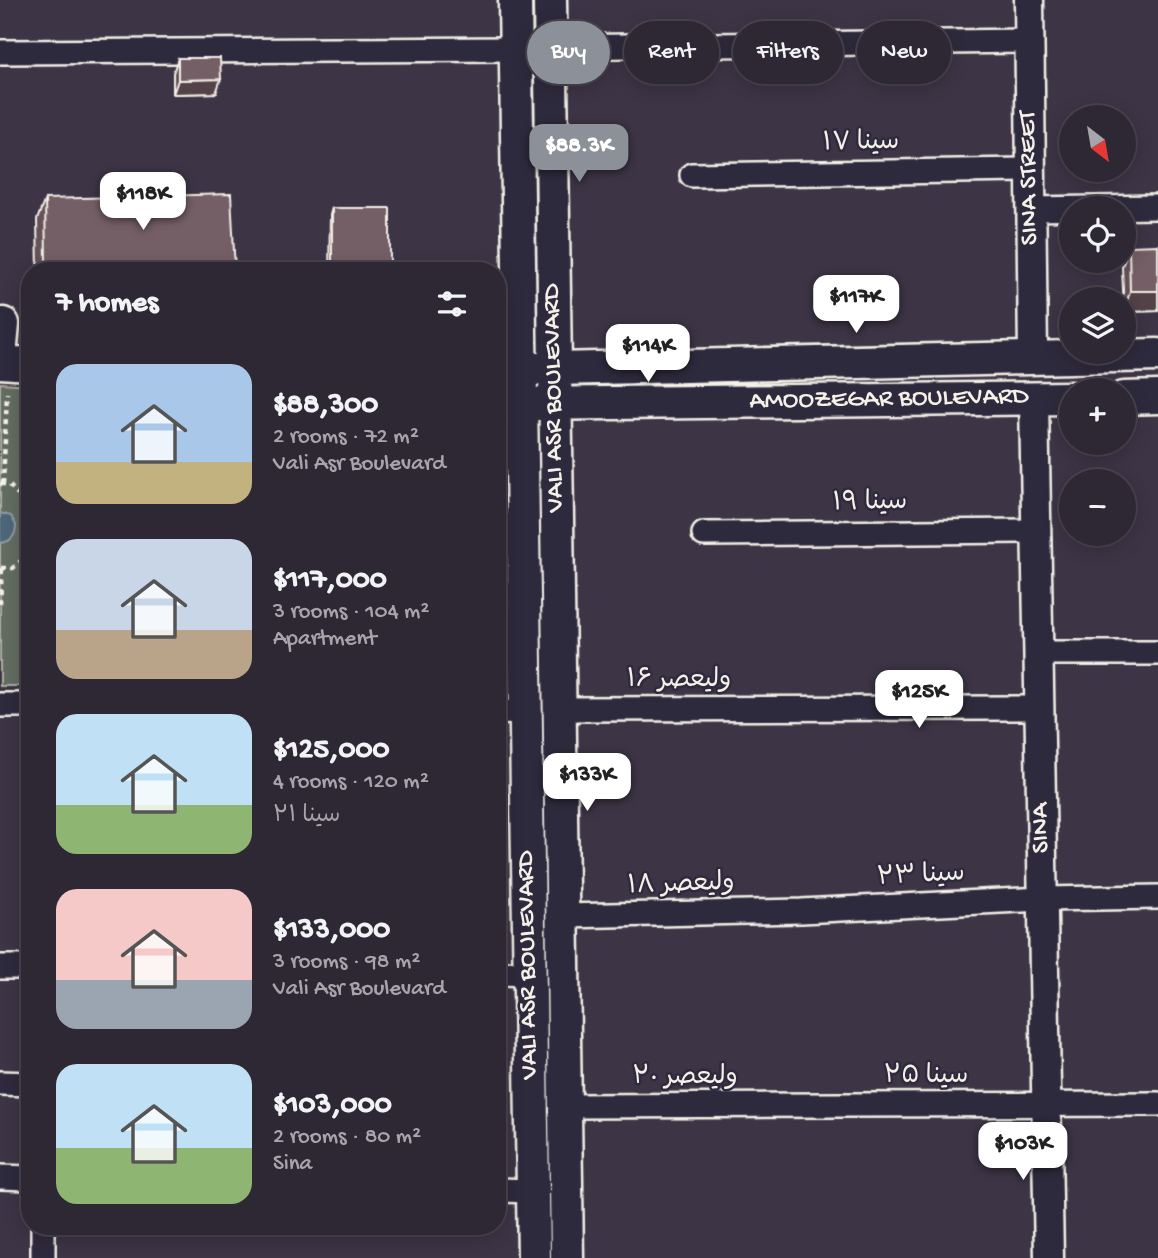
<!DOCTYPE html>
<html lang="en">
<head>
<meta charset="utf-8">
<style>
	body { margin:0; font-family:"Gochi Hand","Playpen Sans Arabic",sans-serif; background:#3a3340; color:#f1f3f6; height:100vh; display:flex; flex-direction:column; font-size:26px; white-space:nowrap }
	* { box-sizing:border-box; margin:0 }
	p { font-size:23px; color:#a7a5ac }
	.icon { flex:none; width:38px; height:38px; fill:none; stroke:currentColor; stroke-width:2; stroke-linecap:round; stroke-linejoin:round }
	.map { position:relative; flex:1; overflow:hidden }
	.drawer { position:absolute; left:21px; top:262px; width:485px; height:973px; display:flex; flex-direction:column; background:#2e2734; border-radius:28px; box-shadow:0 4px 18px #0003,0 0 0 2px #49444f }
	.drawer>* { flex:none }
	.guide { position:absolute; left:527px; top:21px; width:525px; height:63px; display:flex; gap:14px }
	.needle { width:46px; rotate:149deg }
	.tools { position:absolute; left:1059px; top:105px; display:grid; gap:14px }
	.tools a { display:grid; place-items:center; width:77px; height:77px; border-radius:50%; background:#2e2734; box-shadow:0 4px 18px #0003,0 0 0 2px #49444f; font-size:35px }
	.price { position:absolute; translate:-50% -60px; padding:0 16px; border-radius:14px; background:#fff; color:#222; font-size:23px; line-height:46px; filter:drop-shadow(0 2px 4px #0008) }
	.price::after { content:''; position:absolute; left:50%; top:42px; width:21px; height:16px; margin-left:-10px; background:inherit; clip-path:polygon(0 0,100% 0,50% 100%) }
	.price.selected { background:#8c9099; color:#fff }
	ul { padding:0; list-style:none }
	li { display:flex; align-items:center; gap:21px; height:175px; padding:0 35px }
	li span { display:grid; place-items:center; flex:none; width:196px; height:140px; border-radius:21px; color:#555 }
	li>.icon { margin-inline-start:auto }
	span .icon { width:84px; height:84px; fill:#fffc; stroke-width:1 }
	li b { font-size:30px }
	h2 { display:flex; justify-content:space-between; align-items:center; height:84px; padding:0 35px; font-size:30px }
	.chip { padding:0 24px; border-radius:32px; background:#2e2734; box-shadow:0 4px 18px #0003,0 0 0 2px #49444f; font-size:24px; line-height:63px }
	.chip.selected { background:#8c9099; color:#fff }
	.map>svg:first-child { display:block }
</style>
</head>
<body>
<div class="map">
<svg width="1158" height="1258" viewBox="0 0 1158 1258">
	<rect width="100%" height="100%" fill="#3d3445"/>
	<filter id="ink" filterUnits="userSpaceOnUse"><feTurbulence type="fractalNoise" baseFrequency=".0143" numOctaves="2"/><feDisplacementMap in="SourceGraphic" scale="14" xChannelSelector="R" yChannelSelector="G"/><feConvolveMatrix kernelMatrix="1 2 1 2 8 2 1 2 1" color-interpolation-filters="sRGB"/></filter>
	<g filter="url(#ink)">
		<path fill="#636c60" stroke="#acaea4" stroke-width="2" d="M0 383 30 385V686H0Z"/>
		<path fill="#4e6678" stroke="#909ea5" stroke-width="2" d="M0 513 11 516 16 525C16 536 11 542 0 543Z"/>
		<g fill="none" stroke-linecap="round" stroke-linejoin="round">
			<defs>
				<path id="minor" d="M551 47 1029 41
					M0 52 516 49
					M692 175 1030 170
					M1030 209 1158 207
					M704 534 1036 531
					M1039 653H1158
					M0 705H30
					M559 709 1039 708
					M497 712 525 713
					M562 916 801 911 1043 899 1158 897
					M0 967H30
					M497 973 529 974
					M0 1083 30 1084
					M565 1106 1158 1104
					M0 1177 30 1178
					M497 1190 532 1191
					M43 1258V1227"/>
				<path id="tertiary" d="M1029 0 1033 357
					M1034 399 1049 1258"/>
				<path id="secondary" d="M515 0 534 1258
					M550 0 567 1258
					M0 356 3 324
					M0 362 30 364
					M497 368 520 369H555L1158 355
					M1124 398 1158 397
					M497 402 521 404 1071 398"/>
			</defs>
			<use href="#minor" stroke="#f4f1e8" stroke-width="28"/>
			<use href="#tertiary" stroke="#f4f1e8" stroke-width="33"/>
			<use href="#secondary" stroke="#f4f1e8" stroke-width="37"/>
			<path stroke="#f4f1e8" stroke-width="4.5" stroke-dasharray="5 5" stroke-linecap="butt" d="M0 484H8L30 507
				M3 484 7 393
				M1 568H13L30 553
				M0 604 2 568"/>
			<use href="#minor" stroke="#2f2a3d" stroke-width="23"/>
			<use href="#tertiary" stroke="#2f2a3d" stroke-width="28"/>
			<use href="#secondary" stroke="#2f2a3d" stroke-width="32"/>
		</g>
		<path fill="#655158" stroke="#f4f1e8" stroke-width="2" d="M178 58 216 93 173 94V73Z
			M45 199 235 271H38L37 220Z
			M332 208 390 271H329L330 215Z
			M1129 246 1158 311 1124 312 1122 267Z"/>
		<path fill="#524247" stroke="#f4f1e8" stroke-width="2" d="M221 79 216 93 173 94 178 80Z
			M46 261 155 271H42Z
			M1130 291H1158V311L1124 312Z
			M497 512H501L497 522Z"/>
		<path fill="#755e66" stroke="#f4f1e8" stroke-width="2" d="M178 58H220L221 79 178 80Z
			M231 194 235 271H155L46 261 45 199Z
			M332 208H390V271H332Z
			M1158 245V291H1130L1129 246Z
			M497 409 501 413V512H497Z"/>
	</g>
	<g text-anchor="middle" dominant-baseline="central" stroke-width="5" stroke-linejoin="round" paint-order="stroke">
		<g font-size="26" fill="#f4f1e8" stroke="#2f2a3d">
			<text transform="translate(861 144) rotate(-1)">سینا ۱۷</text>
			<text transform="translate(1030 178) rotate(-91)">SINA STREET</text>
			<text transform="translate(555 398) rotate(-91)">VALI ASR BOULEVARD</text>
			<text transform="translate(889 400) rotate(-1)">AMOOZEGAR BOULEVARD</text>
			<text transform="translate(870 504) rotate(-1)">سینا ۱۹</text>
			<text x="679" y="681">ولیعصر ۱۶</text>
			<text transform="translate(1042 828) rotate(-91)">SINA</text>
			<text transform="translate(921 877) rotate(-3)">سینا ۲۳</text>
			<text transform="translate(681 886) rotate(-2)">ولیعصر ۱۸</text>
			<text transform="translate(529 965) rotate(-91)">VALI ASR BOULEVARD</text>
			<text x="926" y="1077">سینا ۲۵</text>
			<text x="685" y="1078">ولیعصر ۲۰</text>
		</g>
	</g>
</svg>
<div class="tools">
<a><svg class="needle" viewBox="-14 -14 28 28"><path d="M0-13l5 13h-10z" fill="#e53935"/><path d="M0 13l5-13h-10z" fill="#a7a5ac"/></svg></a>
<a><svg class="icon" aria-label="locate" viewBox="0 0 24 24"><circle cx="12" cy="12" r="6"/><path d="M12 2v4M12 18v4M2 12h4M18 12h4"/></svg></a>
<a><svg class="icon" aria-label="layers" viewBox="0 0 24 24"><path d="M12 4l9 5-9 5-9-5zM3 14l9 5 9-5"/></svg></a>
<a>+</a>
<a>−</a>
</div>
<b class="price selected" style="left:579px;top:184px">$88.3K</b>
<b class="price" style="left:143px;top:232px">$118K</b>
<b class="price" style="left:856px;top:335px">$117K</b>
<b class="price" style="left:648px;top:384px">$114K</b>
<b class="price" style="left:919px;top:730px">$125K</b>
<b class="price" style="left:587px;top:813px">$133K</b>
<b class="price" style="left:1023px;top:1182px">$103K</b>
<div class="guide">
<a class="chip selected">Buy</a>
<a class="chip">Rent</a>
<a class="chip">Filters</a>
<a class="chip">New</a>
</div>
<section class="drawer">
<h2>7 homes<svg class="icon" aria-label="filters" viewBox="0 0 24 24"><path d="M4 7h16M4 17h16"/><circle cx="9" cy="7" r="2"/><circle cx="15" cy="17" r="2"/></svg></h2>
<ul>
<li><span style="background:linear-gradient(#a9c7e8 70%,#c2b280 0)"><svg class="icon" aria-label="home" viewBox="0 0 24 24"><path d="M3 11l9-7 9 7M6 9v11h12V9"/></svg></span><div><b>$88,300</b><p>2 rooms · 72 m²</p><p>Vali Asr Boulevard</p></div></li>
<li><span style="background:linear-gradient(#c9d6e8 65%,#b9a48a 0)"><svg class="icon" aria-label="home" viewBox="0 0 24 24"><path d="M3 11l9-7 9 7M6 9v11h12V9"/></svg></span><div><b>$117,000</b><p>3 rooms · 104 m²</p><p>Apartment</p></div></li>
<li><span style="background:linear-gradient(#bfe0f5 65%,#8fb573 0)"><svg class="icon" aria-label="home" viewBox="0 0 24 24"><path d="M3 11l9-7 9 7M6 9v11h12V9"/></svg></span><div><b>$125,000</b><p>4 rooms · 120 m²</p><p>سینا ۲۱</p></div></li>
<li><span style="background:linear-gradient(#f6c9c9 65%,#9aa5b1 0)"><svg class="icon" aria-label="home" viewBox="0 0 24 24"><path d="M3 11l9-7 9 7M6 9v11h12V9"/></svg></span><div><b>$133,000</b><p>3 rooms · 98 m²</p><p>Vali Asr Boulevard</p></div></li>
<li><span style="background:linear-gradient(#bfe0f5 60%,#8fb573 0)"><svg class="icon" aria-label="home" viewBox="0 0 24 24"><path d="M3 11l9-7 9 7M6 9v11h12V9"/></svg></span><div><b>$103,000</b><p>2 rooms · 80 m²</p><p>Sina</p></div></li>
</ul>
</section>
</div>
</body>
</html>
